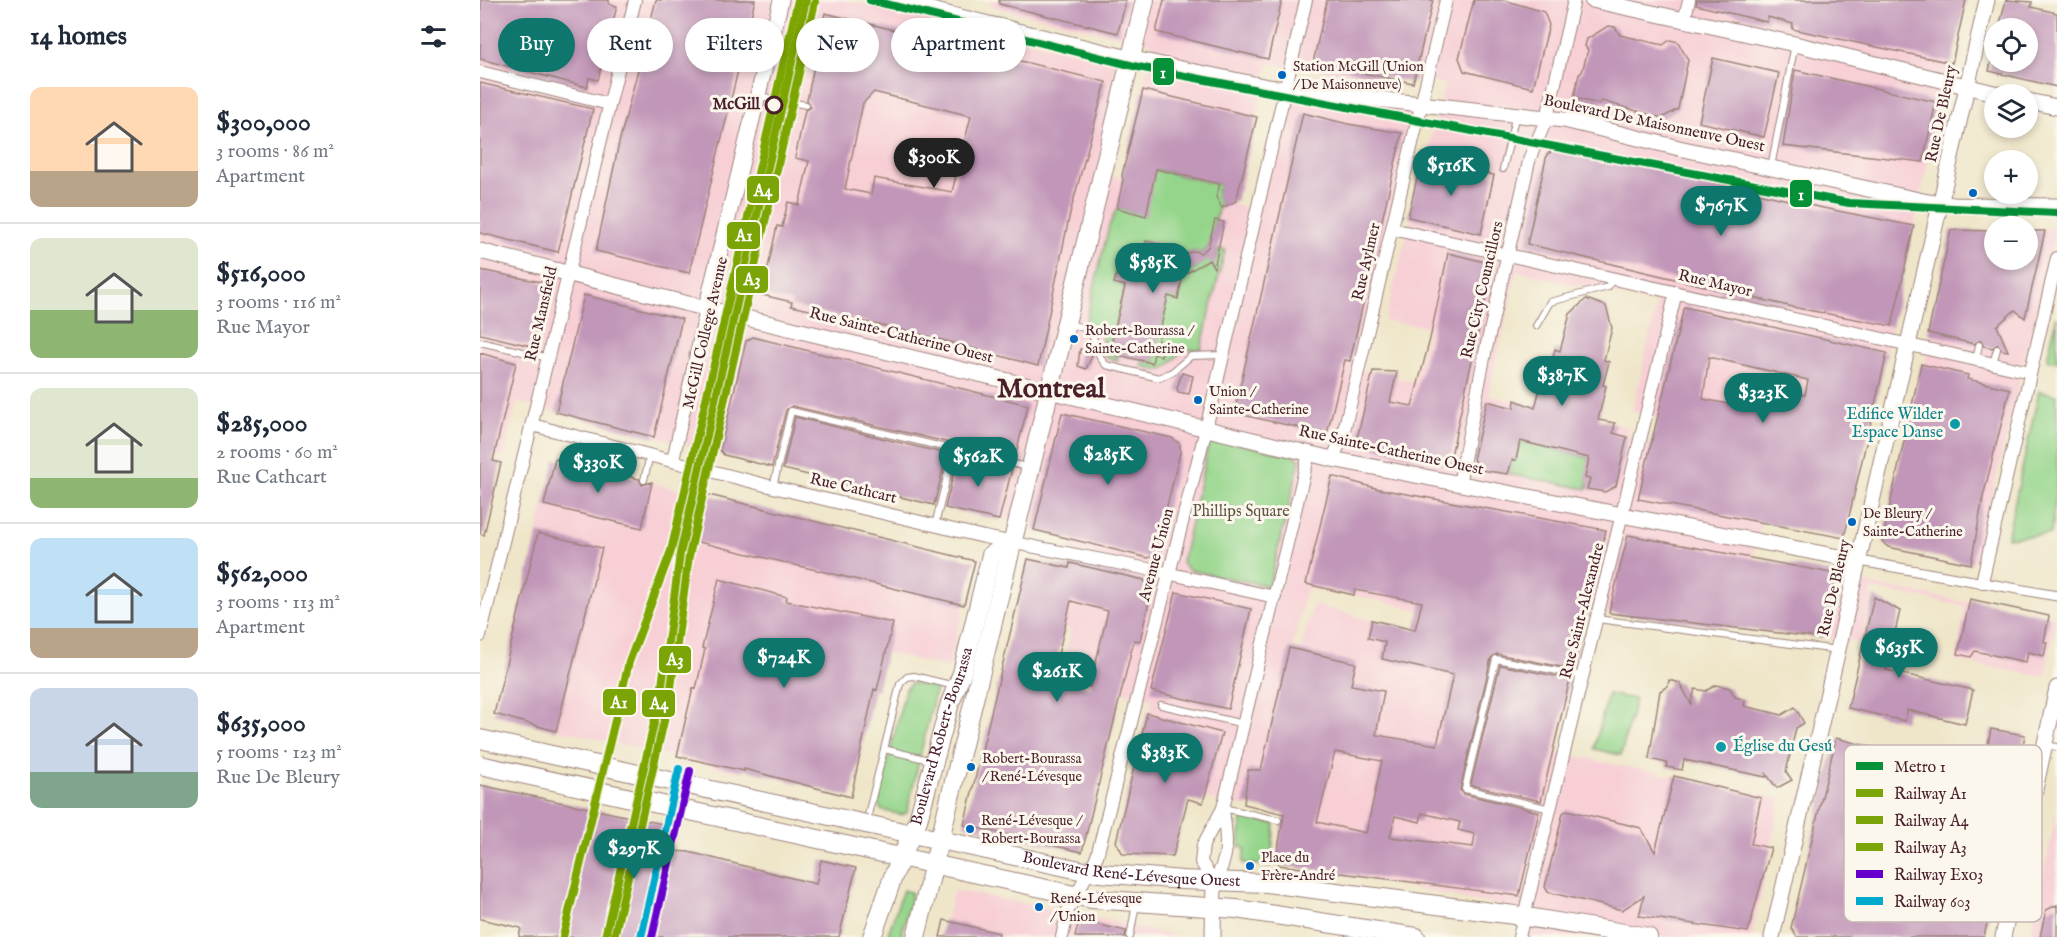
<!DOCTYPE html>
<html lang="en">
<head>
<meta charset="utf-8">
<style>
	body { margin:0; font-family:"IM FELL English",serif; background:#f2f2f3; color:#1f2937; height:100vh; display:flex; flex-direction:column; font-size:22px; white-space:nowrap }
	* { box-sizing:border-box; margin:0 }
	p { font-size:20px; color:#747a83 }
	.icon { flex:none; width:33px; height:33px; fill:none; stroke:currentColor; stroke-width:2; stroke-linecap:round; stroke-linejoin:round }
	.map { position:relative; flex:1; overflow:hidden }
	.drawer { display:flex; flex-direction:column; background:#fff; width:480px }
	.drawer>* { flex:none }
	.hud { position:absolute; left:18px; top:18px; width:570px; height:54px; display:flex; gap:12px }
	.tools { position:absolute; left:1504px; top:18px; display:grid; gap:12px }
	.tools a { display:grid; place-items:center; width:54px; height:54px; border-radius:50%; background:#fff; box-shadow:0 3px 9px #0003; font-size:30px }
	.price { position:absolute; translate:-50% -51px; padding:0 14px; border-radius:21px; background:#0f766e; color:#fff; font-size:20px; line-height:39px; filter:drop-shadow(0 2px 3px #0008) }
	.price::after { content:''; position:absolute; left:50%; top:36px; width:18px; height:14px; margin-left:-9px; background:inherit; clip-path:polygon(0 0,100% 0,50% 100%) }
	.price.current { background:#222; color:#fff }
	ul { padding:0; list-style:none }
	li { display:flex; align-items:center; gap:18px; height:150px; padding:0 30px }
	li+li { border-top:2px solid #e0e1e3 }
	li span { display:grid; place-items:center; flex:none; width:168px; height:120px; border-radius:12px; color:#555 }
	li>.icon { margin-inline-start:auto }
	span .icon { width:72px; height:72px; fill:#fffc; stroke-width:1 }
	li b { font-size:26px }
	h2 { display:flex; justify-content:space-between; align-items:center; height:72px; padding:0 30px; font-size:26px }
	.pill { padding:0 21px; border-radius:27px; background:#fff; box-shadow:0 3px 9px #0003; font-size:21px; line-height:54px }
	.pill.current { background:#0f766e; color:#fff }
	main { display:flex; flex:1; min-height:0 }
	.map>svg:first-child { display:block }
</style>
</head>
<body>
<main>
<section class="drawer">
<h2>14 homes<svg class="icon" aria-label="filters" viewBox="0 0 24 24"><path d="M4 7h16M4 17h16"/><circle cx="9" cy="7" r="2"/><circle cx="15" cy="17" r="2"/></svg></h2>
<ul>
<li><span style="background:linear-gradient(#ffd9b3 70%,#b9a48a 0)"><svg class="icon" aria-label="home" viewBox="0 0 24 24"><path d="M3 11l9-7 9 7M6 9v11h12V9"/></svg></span><div><b>$300,000</b><p>3 rooms · 86 m²</p><p>Apartment</p></div></li>
<li><span style="background:linear-gradient(#dfe7d0 60%,#8fb573 0)"><svg class="icon" aria-label="home" viewBox="0 0 24 24"><path d="M3 11l9-7 9 7M6 9v11h12V9"/></svg></span><div><b>$516,000</b><p>3 rooms · 116 m²</p><p>Rue Mayor</p></div></li>
<li><span style="background:linear-gradient(#dfe7d0 75%,#8fb573 0)"><svg class="icon" aria-label="home" viewBox="0 0 24 24"><path d="M3 11l9-7 9 7M6 9v11h12V9"/></svg></span><div><b>$285,000</b><p>2 rooms · 60 m²</p><p>Rue Cathcart</p></div></li>
<li><span style="background:linear-gradient(#bfe0f5 75%,#b9a48a 0)"><svg class="icon" aria-label="home" viewBox="0 0 24 24"><path d="M3 11l9-7 9 7M6 9v11h12V9"/></svg></span><div><b>$562,000</b><p>3 rooms · 113 m²</p><p>Apartment</p></div></li>
<li><span style="background:linear-gradient(#c9d6e8 70%,#7fa58c 0)"><svg class="icon" aria-label="home" viewBox="0 0 24 24"><path d="M3 11l9-7 9 7M6 9v11h12V9"/></svg></span><div><b>$635,000</b><p>5 rooms · 123 m²</p><p>Rue De Bleury</p></div></li>
</ul>
</section>
<div class="map">
<svg width="1577" height="937" viewBox="0 0 1577 937">
	<rect width="100%" height="100%" fill="#fbf7ec"/>
	<filter id="ink" filterUnits="userSpaceOnUse"><feTurbulence type="fractalNoise" baseFrequency=".0167" numOctaves="2"/><feDisplacementMap in="SourceGraphic" scale="12" xChannelSelector="R" yChannelSelector="G"/><feConvolveMatrix kernelMatrix="1 2 1 2 8 2 1 2 1" color-interpolation-filters="sRGB"/></filter>
	<filter id="wash" filterUnits="userSpaceOnUse"><feTurbulence type="fractalNoise" baseFrequency=".008" numOctaves="4" result="noise"/><feDisplacementMap in="SourceGraphic" scale="24" xChannelSelector="R" yChannelSelector="G"/><feGaussianBlur stdDeviation="1.35" result="paint"/><feColorMatrix in="noise" values="0 0 0 0 0 0 0 0 0 0 0 0 0 0 0 0 0 1.4 0 .05"/><feComposite in="paint" operator="in"/></filter>
	<g filter="url(#wash)">
		<rect width="100%" height="100%" fill="#efe6c9"/>
		<path fill="#f7cfd5" d="M0 0H364L636 62 622 173 777 210 806 89 942 104 879 369 934 382 949 327 905 321 965 84 788 64 760 192 643 167 673 44 509 6 511 0H1484L1367 528 1294 518 1300 443 1152 412 1177 304 1037 271 1008 395 1045 404 1043 412 1047 413 1036 460 1028 474 1120 428 1122 421 1149 427 1148 434 1288 493 1272 563 1576 618 1565 677 1476 661 1485 606 1393 589 1381 643 1135 610 1013 627 874 595 826 588 784 773 770 771 765 807 708 795 640 838 672 698 581 679 591 629 574 625 592 536 536 521 457 506 470 454 321 418 315 422 303 469 37 402 23 457 0 451Z
			M1577 227 1496 561 1409 536 1471 238 1515 260H1548V230Z
			M75 459 495 561 469 668 294 625 258 772 14 714Z
			M833 605 1025 654 1040 610 1104 622 1076 752 1301 799 1272 937H1045L1051 912 803 862 804 807 779 802Z
			M1577 811V937H1550Z
			M474 890 590 912 698 937H462Z"/>
		<path fill="#95d58b" stroke="#707a5b" stroke-width="1.5" d="M661 166 744 186 738 189 737 198 740 203 728 247 721 253 714 251 706 254 704 262 685 253 687 246 666 241 664 249 653 247 649 266 639 264 634 283 645 286 629 352 637 355 638 360 625 357 621 332 606 321 629 226 637 208 665 215Z
			M739 249 745 250 721 349 703 350C684 368 689 373 661 366L663 361 673 363 676 354 682 355 683 346 677 344 688 296 697 299 702 279 694 277 716 268 727 256 731 262 736 260Z
			M1577 316V362L1567 359Z
			M1559 391 1577 395V478L1571 534 1527 538Z
			M730 438 813 455 820 460 789 586 709 570 702 563Z
			M1040 441 1109 458 1107 489 1028 474 1032 460H1036Z
			M431 683 456 688 427 812 422 815 401 810 398 803 425 690Z
			M1128 694 1155 699 1141 755 1114 749Z
			M762 818 795 824 790 866 763 863 765 848 759 847Z
			M423 890 432 893 421 937H407Z"/>
		<g id="blocks">
			<path fill="#c196b8" fill-rule="evenodd" d="M1 0H129V4L137 6 118 80 109 78 107 87 0 59Z
				M176 0H275L209 273 116 251 139 143Z
				M519 0H646L638 33 519 4Z
				M684 0H802L788 59 676 32Z
				M847 0H953L933 83 833 63Z
				M994 0H1024L1064 12 1069 25 1053 88 984 71 979 58Z
				M1217 0H1486L1472 63 1312 29 1313 24 1288 17 1287 22 1216 5Z
				M1526 0 1552 2 1551 7 1577 13V87L1509 71 1511 62H1548V28H1519Z
				M345 13 626 82 590 213 558 366 436 333 311 306 312 302 282 295 297 226 302 227 308 202 319 205 329 161 315 158 325 110 331 107 327 100ZM394 92 491 116 472 192 394 178 391 194 365 189 383 103Z
				M1128 26 1135 27 1140 35 1183 45 1190 40 1198 42 1208 60 1198 109 1182 118 1122 101 1118 104 1094 98 1099 74 1102 72 1108 50 1105 46 1107 39Z
				M1233 58 1299 73 1284 137 1219 122Z
				M1315 70 1456 102 1443 162 1303 146Z
				M0 83 113 109 78 252 0 233Z
				M663 90 777 117 756 201 742 208 736 197 740 184 676 169 666 216 637 208 643 180 642 175Z
				M823 113 868 124 922 133 870 361 865 360 847 434 754 413Z
				M1080 147 1338 207 1434 226 1412 326 1317 308 1047 244 1067 154Z
				M941 161 999 175 1000 172 1014 175 1001 234 928 217Z
				M735 220 744 222 734 268 729 260 703 275 698 299 688 296 677 344 684 345 681 356 674 354 672 363 629 353 645 286 634 283 639 264 649 266 653 247 664 249 666 241 687 246 685 253 699 256 714 251 721 253 728 247Z
				M1471 230 1515 231V260H1548V231H1565L1545 318 1535 310 1517 326 1528 351 1522 350 1518 344 1512 348 1504 346 1501 340 1494 344 1448 333Z
				M968 253 1013 264 969 465 876 443 893 371 917 372 910 402 932 406 950 339Z
				M0 270 61 282 67 286 51 346 0 334Z
				M104 295 202 319 174 437 76 412Z
				M1106 299 1126 306 1132 328 1124 360 1129 362 1123 385 1126 386 1118 420 1135 423 1133 433 1147 437 1136 486 1125 492 1107 489 1110 479 1105 478 1109 458 1040 441 1036 460H1032L1028 474 1000 470 993 459 1007 401 1034 408 1035 400 1055 408 1066 365 1071 366 1075 349 1080 351 1090 314Z
				M1204 307 1407 353 1364 538 1158 499ZM1229 357 1328 380 1325 395 1262 385 1258 406 1223 399Z
				M273 337 548 405 535 458 312 406 306 410 292 467 244 455 240 450 266 341Z
				M600 349 611 351 612 356 606 369 598 366Z
				M0 353 36 363 13 461 21 463 4 535 0 534Z
				M1441 364 1488 375 1487 379 1530 389 1503 497 1491 564 1408 547 1402 541Z
				M702 373 713 376 709 394 698 392 697 388Z
				M582 413 692 438 700 444V453L675 555 668 558 554 530Z
				M315 417 467 454 454 505 303 469Z
				M478 456 532 469 519 520 465 508Z
				M75 459 159 479 162 485 172 482 162 528 64 505Z
				M852 476 899 489 1126 530 1092 669 1017 654 1011 658 980 790 984 794 1059 812 1039 896 799 865 796 860 804 814 764 804 768 770H781L809 648 876 663 871 685 904 691 896 735 957 745 973 675 902 659 905 642 888 638 892 620 935 630 942 602 875 590 874 595 826 584ZM855 752 902 761 886 833 837 822ZM942 813 980 822 978 830 995 834 993 847 910 837 915 816 940 822Z
				M221 493 495 561 484 605 210 540Z
				M58 533 122 548 76 731 14 714Z
				M1148 535 1357 574 1342 638 1129 613Z
				M548 559 589 568 590 563 664 580 671 593 660 641 654 640 602 852 484 825ZM591 601 628 611 610 687 579 682 583 664 576 663Z
				M239 579 307 597 306 601 413 623 397 690 394 689 371 797 264 769V771L197 756 213 688 216 689 225 649 222 648Z
				M696 592 771 609 748 709 671 691Z
				M1394 597 1420 611 1406 670 1493 690 1485 724 1427 710 1425 721 1368 708Z
				M1490 599 1569 616 1564 642H1567L1564 656 1548 652 1546 662 1495 651 1491 657 1478 654Z
				M1020 665 1090 679 1061 801 991 785Z
				M1189 680 1200 683 1211 704 1215 689 1226 691 1236 685 1250 688 1255 697 1265 700 1264 706 1302 715 1315 707 1324 723 1316 728 1306 772 1312 780 1297 788 1286 774V777L1204 760 1202 770 1186 767 1187 763 1169 759 1180 691 1188 686Z
				M667 713 742 733 723 803 708 799 693 856 643 854 636 842Z
				M1511 729 1545 735 1522 852 1488 845Z
				M1356 738 1394 748 1392 760 1447 771 1439 813H1441L1437 836H1435L1427 881 1471 887 1470 897 1511 905 1504 937H1317L1311 928ZM1380 858 1403 861 1402 866 1415 868 1412 890 1376 884Z
				M1194 776 1281 798 1271 844 1291 848 1268 932 1159 916 1164 896 1142 910 1068 892 1065 887 1083 813 1087 810 1161 828 1175 852Z
				M0 785 197 827 191 851 209 852 336 884 341 860 376 868 359 937H39L41 928 0 919Z
				M1577 905V937H1560L1566 910Z
				M464 920 519 933 518 937H460Z
				M599 920 646 931 645 937H595Z"/>
		</g>
	</g>
	<g filter="url(#ink)">
		<use href="#blocks" fill-opacity="0" stroke="#9c827a" stroke-width="1.5"/>
		<g fill="none" stroke-linecap="round" stroke-linejoin="round">
			<defs>
				<path id="service" d="M279 96 326 105
					M1291 167 1315 44
					M1023 169 1036 114
					M589 324 608 329C618 340 615 355 626 365L679 378 692 372 711 356 743 355
					M1056 326 1070 302 1128 287 1133 278
					M0 342 69 358
					M1496 360 1499 345
					M1513 364 1517 349
					M164 480 170 455
					M293 487 311 411 547 467
					M455 525 474 449
					M1117 619 1358 650
					M681 705 764 724
					M1566 745 1577 747
					M404 749 453 761
					M743 808 798 820
					M1071 809 985 789 1016 659 1103 676
					M386 823 420 684 427 677 434 676 475 686
					M650 937 656 904"/>
				<path id="pedestrian" d="M1380 561 1577 596"/>
				<path id="minor" d="M1204 21 1209 0
					M0 72 129 104
					M912 229 1550 372
					M52 425 293 487 504 537 673 570 795 597
					M852 459 862 439 966 0
					M193 460 226 309
					M213 465 248 314
					M979 484 1005 353 1050 157 1067 118 1094 0
					M1502 582 1577 258
					M0 636 155 0
					M743 808C746 839 751 854 734 882L721 862 723 845 743 808 829 453
					M582 937 588 910 617 856 726 429 826 0
					M1039 937 1196 292"/>
				<path id="tertiary" d="M410 0 649 58 788 87 1084 120 1199 148 1448 202 1474 205 1577 206
					M1112 0 1315 44 1518 94
					M1548 101 1577 107
					M0 251 200 302 852 459 1380 561
					M226 309 301 0
					M248 314 326 0
					M733 937 734 882
					M1292 937 1507 0
					M1523 937 1577 688"/>
				<g id="secondary">
					<path d="M0 739 90 759"/>
					<path id="s1" d="M386 824 609 872 702 880 787 883 1034 915 1168 937"/>
					<path d="M379 848 612 899 756 909 936 937"/>
					<path id="s2" d="M392 937 414 874 438 820 470 703 482 673 511 555 533 542"/>
					<path d="M436 937 665 0"/>
				</g>
			</defs>
			<use href="#service" stroke="#9c827a" stroke-width="8"/>
			<use href="#pedestrian" stroke="#9c827a" stroke-width="11"/>
			<use href="#minor" stroke="#9c827a" stroke-width="14"/>
			<use href="#tertiary" stroke="#9c827a" stroke-width="17"/>
			<use href="#secondary" stroke="#9c827a" stroke-width="20"/>
			<use href="#service" stroke="#fff" stroke-width="6"/>
			<use href="#pedestrian" stroke="#fff" stroke-width="9"/>
			<use href="#minor" stroke="#fff" stroke-width="12"/>
			<use href="#tertiary" stroke="#fff" stroke-width="15"/>
			<use href="#secondary" stroke="#fff" stroke-width="18"/>
			<defs>
				<path id="secondary-bridge" d="M90 759 386 824
					M0 765 379 848"/>
			</defs>
			<use href="#secondary-bridge" stroke="#9c827a" stroke-width="20" stroke-linecap="butt"/>
			<use href="#secondary-bridge" stroke="#fff" stroke-width="18"/>
			<defs>
				<path id="rail-1" d="M83 937 149 662 191 551 318 0"/>
				<path id="rail-2" d="M125 937 181 693 200 554 326 0"/>
				<path id="rail-3" d="M134 937 190 695 209 556 335 2"/>
				<path id="rail-4" d="M172 937 210 771"/>
				<path id="rail-5" d="M161 937 199 769"/>
			</defs>
			<use href="#rail-1" stroke="#fbf7ec" stroke-width="12"/>
			<use href="#rail-2" stroke="#fbf7ec" stroke-width="12"/>
			<use href="#rail-3" stroke="#fbf7ec" stroke-width="12"/>
			<use href="#rail-4" stroke="#fbf7ec" stroke-width="12"/>
			<use href="#rail-5" stroke="#fbf7ec" stroke-width="12"/>
			<use href="#rail-1" stroke="#7ba506" stroke-width="8"/>
			<use href="#rail-2" stroke="#7ba506" stroke-width="8"/>
			<use href="#rail-3" stroke="#7ba506" stroke-width="8"/>
			<use href="#rail-4" stroke="#60c" stroke-width="8"/>
			<use href="#rail-5" stroke="#00a9ce" stroke-width="8"/>
			<defs>
				<path id="metro-1" d="M390 0 658 67 1369 203 1577 213"/>
			</defs>
			<use href="#metro-1" stroke="#fbf7ec" stroke-width="12"/>
			<use href="#metro-1" stroke="#069037" stroke-width="8"/>
		</g>
	</g>
	<g fill="#0065bd" stroke="#fbf7ec" stroke-width="2">
		<circle cx="802" cy="75" r="5"/>
		<circle cx="1493" cy="193" r="5"/>
		<circle cx="594" cy="339" r="5"/>
		<circle cx="718" cy="400" r="5"/>
		<circle cx="1372" cy="522" r="5"/>
		<circle cx="491" cy="767" r="5"/>
		<circle cx="490" cy="829" r="5"/>
		<circle cx="770" cy="866" r="5"/>
		<circle cx="559" cy="907" r="5"/>
	</g>
	<circle fill="#fbf7ec" stroke="#4a1f2b" stroke-width="3" cx="294" cy="105" r="8"/>
	<g fill="#0f9aa8" stroke="#fbf7ec" stroke-width="2">
		<circle cx="1475" cy="424" r="6"/>
		<circle cx="1241" cy="747" r="6"/>
	</g>
	<g text-anchor="middle" dominant-baseline="central" stroke-width="6" stroke-linejoin="round" paint-order="stroke">
		<g font-size="14" fill="#4a1f2b" stroke="#fbf7ec" text-anchor="start">
			<text x="813" y="67">Station McGill (Union<tspan x="813" dy="18">/ De Maisonneuve)</tspan></text>
			<text x="605" y="331">Robert-Bourassa /<tspan x="605" dy="18">Sainte-Catherine</tspan></text>
			<text x="729" y="392">Union /<tspan x="729" dy="18">Sainte-Catherine</tspan></text>
			<text x="1383" y="514">De Bleury /<tspan x="1383" dy="18">Sainte-Catherine</tspan></text>
			<text x="502" y="759">Robert-Bourassa<tspan x="502" dy="18">/ René-Lévesque</tspan></text>
			<text x="501" y="821">René-Lévesque /<tspan x="501" dy="18">Robert-Bourassa</tspan></text>
			<text x="781" y="858">Place du<tspan x="781" dy="18">Frère-André</tspan></text>
			<text x="570" y="899">René-Lévesque<tspan x="570" dy="18">/ Union</tspan></text>
		</g>
		<g font-size="16" font-weight="bold" fill="#4a1f2b" stroke="#fbf7ec" text-anchor="end">
			<text x="280" y="105">McGill</text>
		</g>
		<g font-size="16" fill="#4a1f2b" stroke="#fbf7ec">
			<text transform="translate(1462 114) rotate(-78)">Rue De Bleury</text>
			<text transform="translate(1174 124) rotate(12)">Boulevard De Maisonneuve Ouest</text>
			<text transform="translate(887 262) rotate(-77)">Rue Aylmer</text>
			<text transform="translate(1235 284) rotate(13)">Rue Mayor</text>
			<text transform="translate(1003 290) rotate(-77)">Rue City Councillors</text>
			<text transform="translate(62 314) rotate(-77)">Rue Mansfield</text>
			<text transform="translate(226 333) rotate(-77)">McGill College Avenue</text>
			<text transform="translate(421 336) rotate(14)">Rue Sainte-Catherine Ouest</text>
			<text transform="translate(911 451) rotate(12)">Rue Sainte-Catherine Ouest</text>
			<text transform="translate(373 489) rotate(13)">Rue Cathcart</text>
			<text transform="translate(677 555) rotate(-75)">Avenue Union</text>
			<text transform="translate(1355 588) rotate(-77)">Rue De Bleury</text>
			<text transform="translate(1103 611) rotate(-76)">Rue Saint-Alexandre</text>
			<text stroke="none"><textPath href="#s2" startOffset="213">Boulevard Robert-Bourassa</textPath></text>
			<text stroke="none"><textPath href="#s1" startOffset="270">Boulevard René-Lévesque Ouest</textPath></text>
		</g>
		<g font-size="16" fill="#0d838f" stroke="#fbf7ec" text-anchor="end">
			<text x="1463" y="415">Edifice Wilder<tspan x="1463" dy="18">Espace Danse</tspan></text>
			<text x="1253" y="747" text-anchor="start">Église du Gesú</text>
		</g>
		<g font-size="16" fill="#605648" stroke="#fbf7ec">
			<text x="761" y="512">Phillips Square</text>
		</g>
		<g font-size="28" font-weight="bold" fill="#4a1f2b" stroke="#fbf7ec">
			<text x="571" y="389">Montreal</text>
		</g>
	</g>
	<rect x="1364" y="745" width="198" height="177" rx="9" fill="#fbf7ec" stroke="#c6b6b2" stroke-width="1.5"/>
	<rect x="1376" y="762" width="27" height="8" fill="#069037"/>
	<rect x="1376" y="789" width="27" height="8" fill="#7ba506"/>
	<rect x="1376" y="816" width="27" height="8" fill="#7ba506"/>
	<rect x="1376" y="843" width="27" height="8" fill="#7ba506"/>
	<rect x="1376" y="870" width="27" height="8" fill="#60c"/>
	<rect x="1376" y="897" width="27" height="8" fill="#00a9ce"/>
	<g font-size="16" fill="#4a1f2b">
		<text x="1414" y="772">Metro 1</text>
		<text x="1414" y="799">Railway A1</text>
		<text x="1414" y="826">Railway A4</text>
		<text x="1414" y="853">Railway A3</text>
		<text x="1414" y="880">Railway Exo3</text>
		<text x="1414" y="907">Railway 603</text>
	</g>
	<g stroke="#fbf7ec" stroke-width="2">
		<rect x="672" y="57" width="23" height="29" rx="6" fill="#069037"/>
		<rect x="266" y="175" width="34" height="29" rx="6" fill="#7ba506"/>
		<rect x="1309" y="179" width="24" height="29" rx="6" fill="#069037"/>
		<rect x="246" y="221" width="35" height="29" rx="6" fill="#7ba506"/>
		<rect x="255" y="265" width="34" height="29" rx="6" fill="#7ba506"/>
		<rect x="178" y="645" width="34" height="29" rx="6" fill="#7ba506"/>
		<rect x="122" y="688" width="35" height="28" rx="6" fill="#7ba506"/>
		<rect x="161" y="689" width="35" height="29" rx="6" fill="#7ba506"/>
	</g>
	<g font-size="16" text-anchor="middle" font-weight="bold" fill="#fff">
		<text x="683" y="78">1</text>
		<text x="283" y="196">A4</text>
		<text x="1321" y="200">1</text>
		<text x="264" y="241">A1</text>
		<text x="272" y="285">A3</text>
		<text x="195" y="665">A3</text>
		<text x="139" y="708">A1</text>
		<text x="179" y="709">A4</text>
	</g>
</svg>
<div class="tools">
<a><svg class="icon" aria-label="locate" viewBox="0 0 24 24"><circle cx="12" cy="12" r="6"/><path d="M12 2v4M12 18v4M2 12h4M18 12h4"/></svg></a>
<a><svg class="icon" aria-label="layers" viewBox="0 0 24 24"><path d="M12 4l9 5-9 5-9-5zM3 14l9 5 9-5"/></svg></a>
<a>+</a>
<a>−</a>
</div>
<b class="price current" style="left:454px;top:189px">$300K</b>
<b class="price" style="left:971px;top:197px">$516K</b>
<b class="price" style="left:1241px;top:237px">$767K</b>
<b class="price" style="left:673px;top:294px">$585K</b>
<b class="price" style="left:1082px;top:407px">$387K</b>
<b class="price" style="left:1283px;top:424px">$323K</b>
<b class="price" style="left:628px;top:486px">$285K</b>
<b class="price" style="left:498px;top:488px">$562K</b>
<b class="price" style="left:118px;top:494px">$330K</b>
<b class="price" style="left:1419px;top:679px">$635K</b>
<b class="price" style="left:304px;top:689px">$724K</b>
<b class="price" style="left:577px;top:703px">$261K</b>
<b class="price" style="left:685px;top:784px">$383K</b>
<b class="price" style="left:154px;top:880px">$297K</b>
<div class="hud">
<a class="pill current">Buy</a>
<a class="pill">Rent</a>
<a class="pill">Filters</a>
<a class="pill">New</a>
<a class="pill">Apartment</a>
</div>
</div>
</main>
</body>
</html>
